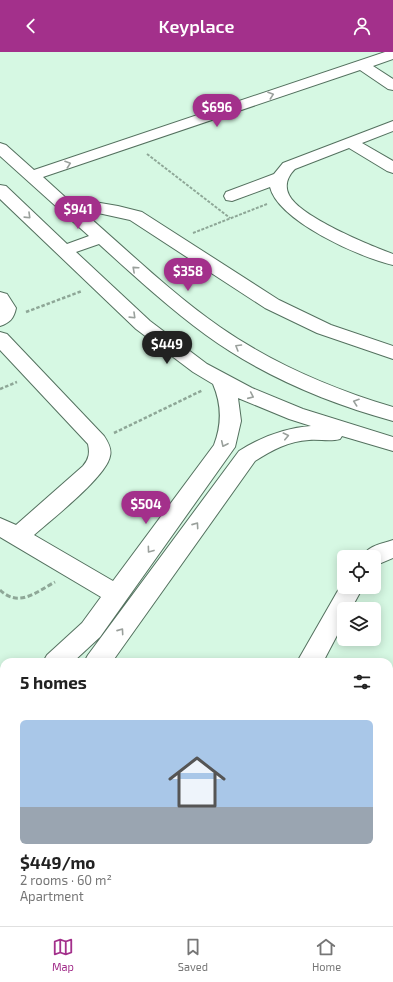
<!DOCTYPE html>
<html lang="en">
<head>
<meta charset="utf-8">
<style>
	body { margin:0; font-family:"Exo 2",sans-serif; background:#f6f6f6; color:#222; height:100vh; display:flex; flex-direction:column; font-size:15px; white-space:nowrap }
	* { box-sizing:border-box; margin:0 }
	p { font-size:13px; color:#767676 }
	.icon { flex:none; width:22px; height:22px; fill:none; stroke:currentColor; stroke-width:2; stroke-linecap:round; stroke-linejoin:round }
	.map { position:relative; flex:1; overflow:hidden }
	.sheet { position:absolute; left:0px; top:606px; width:393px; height:268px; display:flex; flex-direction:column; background:#fff; border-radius:12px 12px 0 0; box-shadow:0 2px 10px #0003 }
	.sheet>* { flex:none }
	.fabs { position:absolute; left:337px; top:498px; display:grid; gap:8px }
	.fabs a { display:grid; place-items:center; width:44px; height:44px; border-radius:6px; background:#fff; box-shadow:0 2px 10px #0003; font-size:20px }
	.price { position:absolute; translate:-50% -34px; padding:0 9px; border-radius:14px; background:#a3308b; color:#fff; font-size:13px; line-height:26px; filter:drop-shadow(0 1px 2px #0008) }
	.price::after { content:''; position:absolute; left:50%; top:24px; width:12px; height:9px; margin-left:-6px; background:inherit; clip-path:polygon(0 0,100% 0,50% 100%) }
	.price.on { background:#222; color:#fff }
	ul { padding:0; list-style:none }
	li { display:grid; align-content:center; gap:8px; height:212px; padding:0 20px }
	li span { display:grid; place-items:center; height:124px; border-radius:6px; color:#555 }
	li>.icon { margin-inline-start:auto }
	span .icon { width:72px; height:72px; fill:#fffc; stroke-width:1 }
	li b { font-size:17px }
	h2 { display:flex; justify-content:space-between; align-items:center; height:48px; padding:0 20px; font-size:17px }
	header { display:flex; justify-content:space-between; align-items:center; height:52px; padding:0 20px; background:#a3308b; color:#fff; font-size:18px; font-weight:600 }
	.dock { display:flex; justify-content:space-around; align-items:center; height:56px; border-top:1px solid #e0e0e0; background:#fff; font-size:11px; color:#767676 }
	.dock a { display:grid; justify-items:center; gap:2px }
	.dock .on { color:#a3308b }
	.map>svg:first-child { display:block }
</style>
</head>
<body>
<header><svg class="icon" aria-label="back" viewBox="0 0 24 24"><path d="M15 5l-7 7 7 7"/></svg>Keyplace<svg class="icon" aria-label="person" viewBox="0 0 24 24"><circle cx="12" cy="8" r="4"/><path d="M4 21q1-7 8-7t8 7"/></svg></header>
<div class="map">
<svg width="393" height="874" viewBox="0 0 393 874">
	<rect width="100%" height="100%" fill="#d6f8e3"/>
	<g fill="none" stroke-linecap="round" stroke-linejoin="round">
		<defs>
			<path id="minor" d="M385 0H393V7L373 14 393 27V38L388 37 360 18 43 125 65 145 118 154 142 160 279 248 331 273 393 294V307L317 281 265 256 130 168 80 157C126 197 170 240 220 275 272 311 332 337 393 355V369C327 351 261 323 206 283 168 255 133 223 99 192L76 200 150 269 207 312 252 336 303 357 393 385V399L342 384 340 387C330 390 320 387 309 388 289 389 272 398 255 409L112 610H84L88 603 239 399C261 385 285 376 311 374L289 367 238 346 241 369 235 395 100 585 73 610H43L47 603 82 571 101 545 0 485V466L16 473 83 414C89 407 90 401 88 392L0 298V280L7 282 104 384C108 390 112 397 110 404 107 424 51 468 34 483L113 529 214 393C222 372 222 353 213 332L193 320 136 277 0 147V133L6 134 67 192 89 184 0 104V91L6 93 34 118Z
				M393 69V79L362 91 393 109V121L387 119 349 96 295 117C288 124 284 133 289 143 300 165 369 193 393 202V213C361 206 278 169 270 135L232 149 226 148 224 144 226 140 274 122 283 111Z
				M0 240 7 242 16 256C14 266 10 271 0 274Z
				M393 488V506L374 514V505H362C369 493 381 492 393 488Z
				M344 528V535H363L351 557H344V570L323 610H297Z
				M389 618 393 619V639L389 638Z
				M4 636V659L0 661V638Z
				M4 670V693L0 694V671Z
				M389 795 393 796V822L389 821Z
				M10 870H45L43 874H8Z"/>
		</defs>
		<use href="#minor" stroke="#54715f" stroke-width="2"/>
		<path stroke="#8ea797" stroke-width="2" stroke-dasharray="3 1.5" stroke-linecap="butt" d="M147 102 230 166
			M193 181 267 152"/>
		<path stroke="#8ea797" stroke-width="2.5" stroke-dasharray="3.5 2" stroke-linecap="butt" d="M26 260 82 239
			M0 337 17 330
			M114 381 203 338"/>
		<path stroke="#8ea797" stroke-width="3" stroke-dasharray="5 2.5" stroke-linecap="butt" d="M0 538C19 556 36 540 55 530"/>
		<use href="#minor" fill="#fff" fill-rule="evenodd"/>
	</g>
	<defs><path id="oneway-chevron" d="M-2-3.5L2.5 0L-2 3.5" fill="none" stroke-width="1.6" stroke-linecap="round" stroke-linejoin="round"/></defs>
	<g stroke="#9aa09c">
		<use href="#oneway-chevron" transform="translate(271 43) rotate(-19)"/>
		<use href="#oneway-chevron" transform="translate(68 112) rotate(-19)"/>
		<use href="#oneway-chevron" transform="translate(28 164) rotate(44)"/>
		<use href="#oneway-chevron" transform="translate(135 217) rotate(-138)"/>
		<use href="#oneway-chevron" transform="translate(133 264) rotate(44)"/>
		<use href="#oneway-chevron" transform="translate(238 295) rotate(-149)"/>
		<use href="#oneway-chevron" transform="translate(251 344) rotate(24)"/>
		<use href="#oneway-chevron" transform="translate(356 350) rotate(-161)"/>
		<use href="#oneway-chevron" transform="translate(286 384) rotate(-13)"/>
		<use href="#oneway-chevron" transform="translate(224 392) rotate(115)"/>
		<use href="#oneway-chevron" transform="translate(196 473) rotate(-55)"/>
		<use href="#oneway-chevron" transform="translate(150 498) rotate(126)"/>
		<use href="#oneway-chevron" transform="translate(121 579) rotate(-55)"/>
	</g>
</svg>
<div class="fabs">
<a><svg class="icon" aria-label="locate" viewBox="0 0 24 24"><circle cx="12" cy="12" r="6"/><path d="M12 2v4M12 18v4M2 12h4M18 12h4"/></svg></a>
<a><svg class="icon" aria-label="layers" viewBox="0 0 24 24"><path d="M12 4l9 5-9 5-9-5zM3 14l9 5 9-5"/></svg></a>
</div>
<b class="price" style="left:217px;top:76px">$696</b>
<b class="price" style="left:78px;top:178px">$941</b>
<b class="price" style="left:188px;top:240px">$358</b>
<b class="price on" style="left:167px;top:313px">$449</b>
<b class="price" style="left:146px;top:473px">$504</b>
<section class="sheet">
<h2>5 homes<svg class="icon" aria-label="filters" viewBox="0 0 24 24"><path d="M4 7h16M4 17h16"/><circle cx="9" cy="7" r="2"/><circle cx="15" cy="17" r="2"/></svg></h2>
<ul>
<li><span style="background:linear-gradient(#a9c7e8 70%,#9aa5b1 0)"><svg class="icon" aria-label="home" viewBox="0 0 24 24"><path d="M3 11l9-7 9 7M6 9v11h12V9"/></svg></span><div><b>$449/mo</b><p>2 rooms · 60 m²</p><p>Apartment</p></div></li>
</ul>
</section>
</div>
<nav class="dock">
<a class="on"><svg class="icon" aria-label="map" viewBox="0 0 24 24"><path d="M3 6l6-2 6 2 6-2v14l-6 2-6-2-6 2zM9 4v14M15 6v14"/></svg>Map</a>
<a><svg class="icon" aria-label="saved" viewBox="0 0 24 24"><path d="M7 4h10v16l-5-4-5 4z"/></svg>Saved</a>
<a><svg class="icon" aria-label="home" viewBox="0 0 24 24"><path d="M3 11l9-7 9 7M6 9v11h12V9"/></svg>Home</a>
</nav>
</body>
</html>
